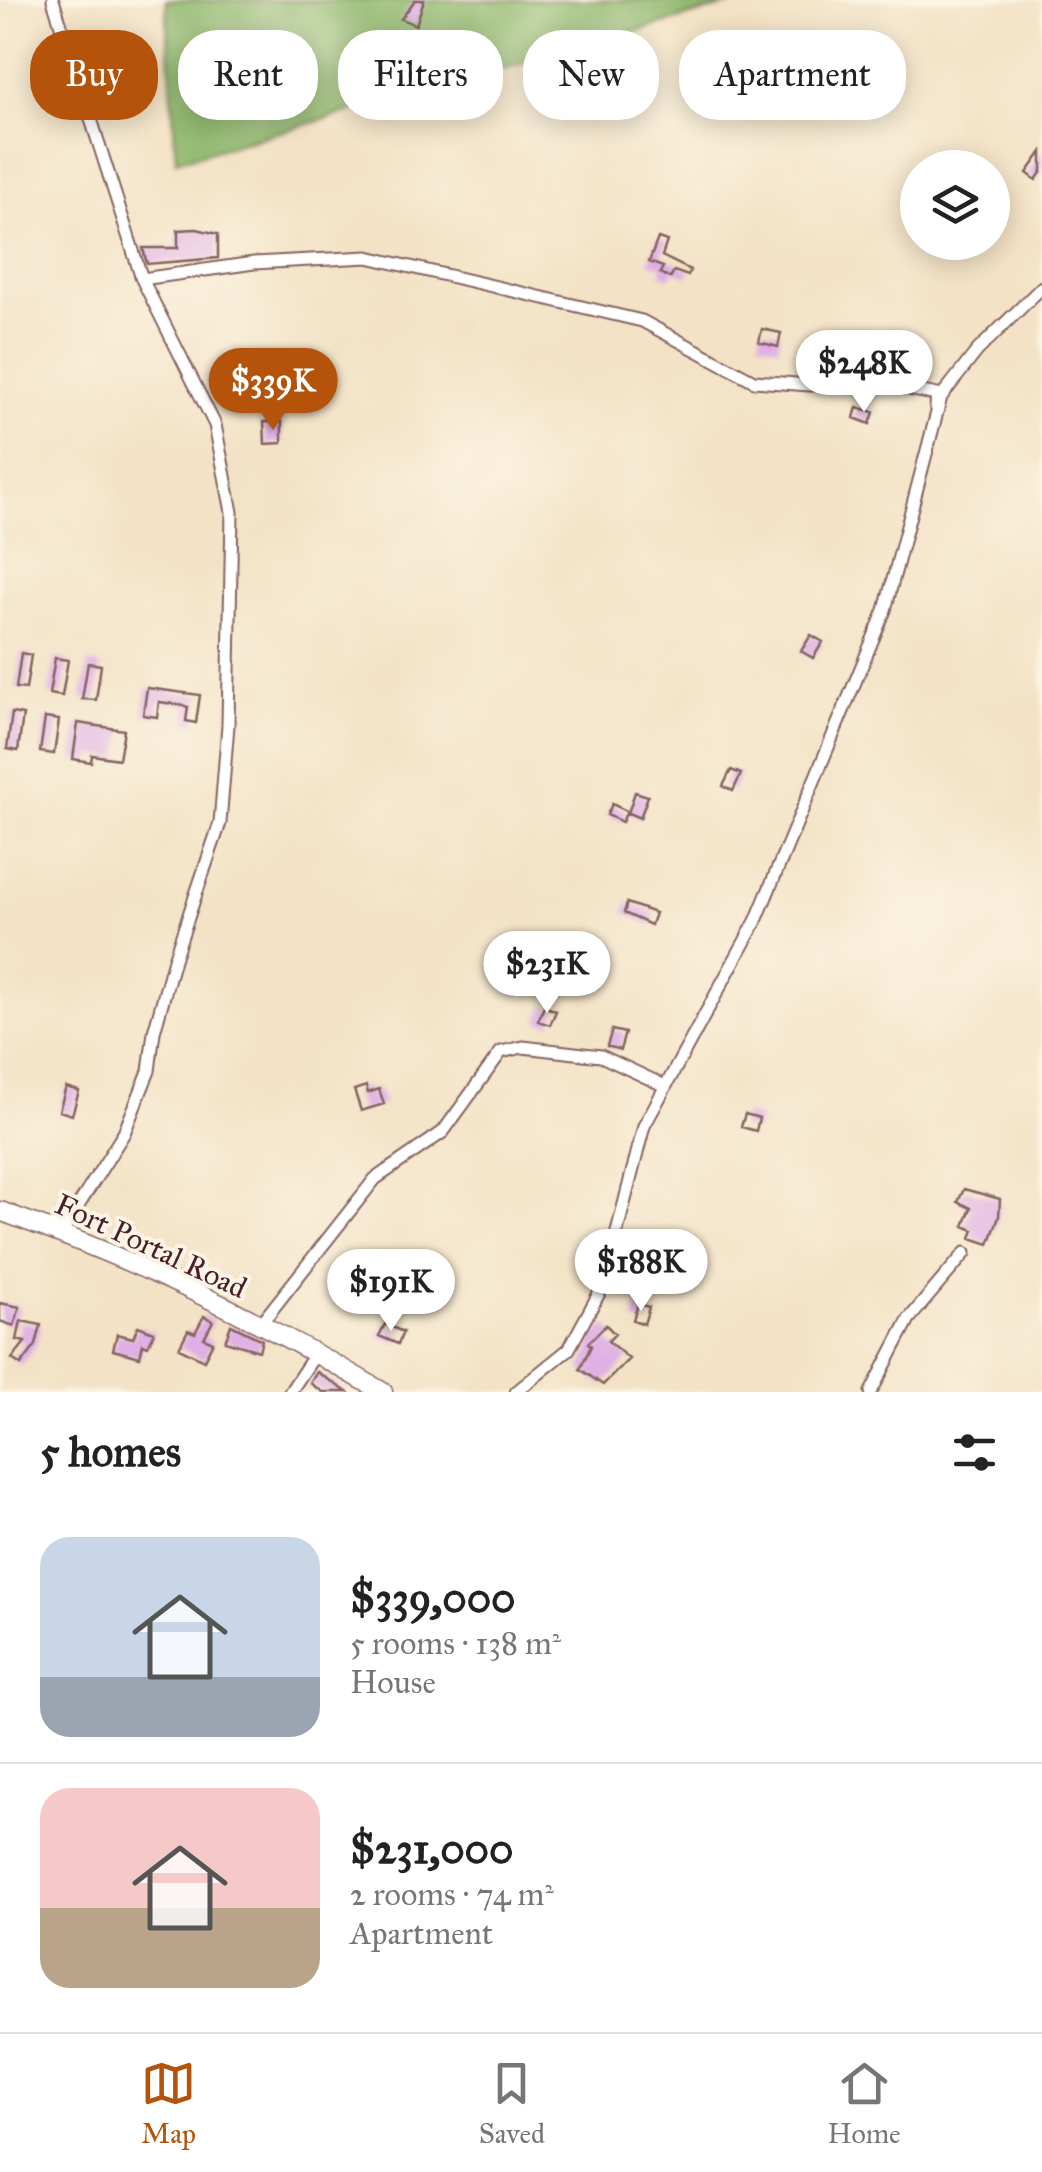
<!DOCTYPE html>
<html lang="en">
<head>
<meta charset="utf-8">
<style>
	body { margin:0; font-family:"IM FELL Great Primer",serif; background:#f6f6f6; color:#222; height:100vh; display:flex; flex-direction:column; font-size:38px; white-space:nowrap }
	* { box-sizing:border-box; margin:0 }
	p { font-size:32px; color:#767676 }
	.icon { flex:none; width:55px; height:55px; fill:none; stroke:currentColor; stroke-width:2; stroke-linecap:round; stroke-linejoin:round }
	.map { position:relative; height:1392px; overflow:hidden }
	.drawer { display:flex; flex-direction:column; background:#fff; flex:1 }
	.drawer>* { flex:none }
	.banner { position:absolute; left:30px; top:30px; width:982px; height:90px; display:flex; gap:20px }
	.fabs { position:absolute; left:900px; top:150px; display:grid; gap:20px }
	.fabs a { display:grid; place-items:center; width:110px; height:110px; border-radius:50%; background:#fff; box-shadow:0 5px 25px #0003; font-size:50px }
	.price { position:absolute; translate:-50% -85px; padding:0 22px; border-radius:35px; background:#fff; color:#222; font-size:32px; line-height:65px; filter:drop-shadow(0 2px 5px #0008) }
	.price::after { content:''; position:absolute; left:50%; top:60px; width:30px; height:22px; margin-left:-15px; background:inherit; clip-path:polygon(0 0,100% 0,50% 100%) }
	.price.on { background:#b45309; color:#fff }
	ul { padding:0; list-style:none }
	li { display:flex; align-items:center; gap:30px; height:250px; padding:0 40px }
	li+li { border-top:2px solid #e0e0e0 }
	li span { display:grid; place-items:center; flex:none; width:280px; height:200px; border-radius:30px; color:#555 }
	li>.icon { margin-inline-start:auto }
	span .icon { width:120px; height:120px; fill:#fffc; stroke-width:1 }
	li b { font-size:42px }
	h2 { display:flex; justify-content:space-between; align-items:center; height:120px; padding:0 40px; font-size:42px }
	.tag { padding:0 35px; border-radius:40px; background:#fff; box-shadow:0 5px 25px #0003; font-size:35px; line-height:90px }
	.tag.on { background:#b45309; color:#fff }
	.dock { display:flex; justify-content:space-around; align-items:center; height:140px; border-top:2px solid #e0e0e0; background:#fff; font-size:28px; color:#767676 }
	.dock a { display:grid; justify-items:center; gap:5px }
	.dock .on { color:#b45309 }
	.map>svg:first-child { display:block }
</style>
</head>
<body>
<div class="map">
<svg width="1042" height="1392" viewBox="0 0 1042 1392">
	<rect width="100%" height="100%" fill="#fcf5e5"/>
	<filter id="ink" filterUnits="userSpaceOnUse"><feTurbulence type="fractalNoise" baseFrequency=".01" numOctaves="2"/><feDisplacementMap in="SourceGraphic" scale="20" xChannelSelector="R" yChannelSelector="G"/><feConvolveMatrix kernelMatrix="1 2 1 2 8 2 1 2 1" color-interpolation-filters="sRGB"/></filter>
	<filter id="wash" filterUnits="userSpaceOnUse"><feTurbulence type="fractalNoise" baseFrequency=".0048" numOctaves="4" result="noise"/><feDisplacementMap in="SourceGraphic" scale="40" xChannelSelector="R" yChannelSelector="G"/><feGaussianBlur stdDeviation="2.25" result="paint"/><feColorMatrix in="noise" values="0 0 0 0 0 0 0 0 0 0 0 0 0 0 0 0 0 1.4 0 .05"/><feComposite in="paint" operator="in"/></filter>
	<g filter="url(#wash)">
		<rect width="100%" height="100%" fill="#f3e2c5"/>
		<path fill="#91b96f" stroke="#6e6c4d" stroke-width="2.5" d="M166 0H747L176 161Z"/>
		<g id="blocks">
			<path fill="#dfafe5" d="M415 0H424L416 25 401 19Z
				M1042 152V171L1036 180 1027 173Z
				M197 229 218 234V258L147 264 143 248H178V230Z
				M658 238 667 241 662 256 690 270 688 276 674 271 670 278 660 273 663 267 649 262Z
				M762 329 781 333 778 347 759 342Z
				M857 407 874 412 870 424 854 418Z
				M264 422H282V443L265 444Z
				M811 635 823 642 813 658 801 651Z
				M21 653 31 655 26 689 16 688Z
				M55 658 68 660 62 696 49 694Z
				M88 663 101 665 96 700 82 699Z
				M147 688 200 695 196 723 186 721 188 707 182 705 159 702 157 717 143 715Z
				M12 713 23 715 18 751 7 749Z
				M45 718 59 720 54 754 40 752Z
				M78 723 124 730 119 759 92 755 91 762 73 759Z
				M731 770 741 774 733 791 723 786Z
				M635 792 648 796 640 818 628 813Z
				M612 804 627 811 622 822 607 815Z
				M627 903 655 913 651 925 624 913Z
				M544 1006 556 1011 550 1025 538 1021Z
				M612 1030 625 1033 620 1050 607 1046Z
				M366 1086 368 1093 379 1089 384 1104 361 1111 354 1090Z
				M66 1087 79 1091 72 1115 59 1111Z
				M745 1114 759 1118 756 1131 741 1127Z
				M964 1189 1000 1199 999 1217 989 1244 971 1238 974 1230 964 1226 971 1208 958 1202Z
				M0 1303 20 1307 14 1326 0 1321Z
				M638 1304 649 1307 644 1324 633 1320Z
				M204 1316 213 1321 204 1338 213 1342 204 1360 179 1348 188 1330 195 1333Z
				M21 1321 41 1325 36 1345 21 1365 12 1359 25 1342 17 1340Z
				M385 1324 403 1332 398 1344 379 1336Z
				M231 1325 262 1340 259 1351 225 1341Z
				M606 1325 615 1334 608 1341 629 1359 603 1385 580 1369 591 1346 588 1343Z
				M138 1326 154 1332 148 1346 143 1344 140 1357 113 1350 117 1334 133 1338Z
				M317 1372 347 1392H323L310 1383Z"/>
		</g>
	</g>
	<g filter="url(#ink)">
		<use href="#blocks" fill-opacity="0" stroke="#856361" stroke-width="2.5"/>
		<g fill="none" stroke-linecap="round" stroke-linejoin="round">
			<defs>
				<path id="minor" d="M53 0 142 279 215 425 232 512 228 725 220 823 175 956 154 1032 149 1071 124 1133 61 1233
					M142 279 254 263 368 257 642 321 754 381 810 385 866 380 937 395 936 407
					M259 1326 375 1179 443 1132 501 1052 523 1047 601 1056 663 1085
					M290 1392 316 1353
					M516 1392 569 1349 603 1286 644 1126 756 921 885 610 941 397 977 351 1042 287
					M871 1392 909 1319 965 1253"/>
				<path id="primary" d="M0 1211C131 1258 263 1321 383 1392"/>
			</defs>
			<use href="#minor" stroke="#856361" stroke-width="15"/>
			<use href="#primary" stroke="#856361" stroke-width="21"/>
			<use href="#minor" stroke="#fff" stroke-width="11"/>
			<use href="#primary" stroke="#fff" stroke-width="18"/>
		</g>
	</g>
	<g text-anchor="middle" dominant-baseline="central" stroke-width="8" stroke-linejoin="round" paint-order="stroke">
		<g font-size="30" fill="#4a1f2b" stroke="#fcf5e5">
			<text transform="translate(151 1246) rotate(25)">Fort Portal Road</text>
		</g>
	</g>
</svg>
<div class="fabs">
<a><svg class="icon" aria-label="layers" viewBox="0 0 24 24"><path d="M12 4l9 5-9 5-9-5zM3 14l9 5 9-5"/></svg></a>
</div>
<b class="price" style="left:864px;top:415px">$248K</b>
<b class="price on" style="left:273px;top:433px">$339K</b>
<b class="price" style="left:547px;top:1016px">$231K</b>
<b class="price" style="left:641px;top:1314px">$188K</b>
<b class="price" style="left:391px;top:1334px">$191K</b>
<div class="banner">
<a class="tag on">Buy</a>
<a class="tag">Rent</a>
<a class="tag">Filters</a>
<a class="tag">New</a>
<a class="tag">Apartment</a>
</div>
</div>
<section class="drawer">
<h2>5 homes<svg class="icon" aria-label="filters" viewBox="0 0 24 24"><path d="M4 7h16M4 17h16"/><circle cx="9" cy="7" r="2"/><circle cx="15" cy="17" r="2"/></svg></h2>
<ul>
<li><span style="background:linear-gradient(#c9d6e8 70%,#9aa5b1 0)"><svg class="icon" aria-label="home" viewBox="0 0 24 24"><path d="M3 11l9-7 9 7M6 9v11h12V9"/></svg></span><div><b>$339,000</b><p>5 rooms · 138 m²</p><p>House</p></div></li>
<li><span style="background:linear-gradient(#f6c9c9 60%,#b9a48a 0)"><svg class="icon" aria-label="home" viewBox="0 0 24 24"><path d="M3 11l9-7 9 7M6 9v11h12V9"/></svg></span><div><b>$231,000</b><p>2 rooms · 74 m²</p><p>Apartment</p></div></li>
</ul>
</section>
<nav class="dock">
<a class="on"><svg class="icon" aria-label="map" viewBox="0 0 24 24"><path d="M3 6l6-2 6 2 6-2v14l-6 2-6-2-6 2zM9 4v14M15 6v14"/></svg>Map</a>
<a><svg class="icon" aria-label="saved" viewBox="0 0 24 24"><path d="M7 4h10v16l-5-4-5 4z"/></svg>Saved</a>
<a><svg class="icon" aria-label="home" viewBox="0 0 24 24"><path d="M3 11l9-7 9 7M6 9v11h12V9"/></svg>Home</a>
</nav>
</body>
</html>
